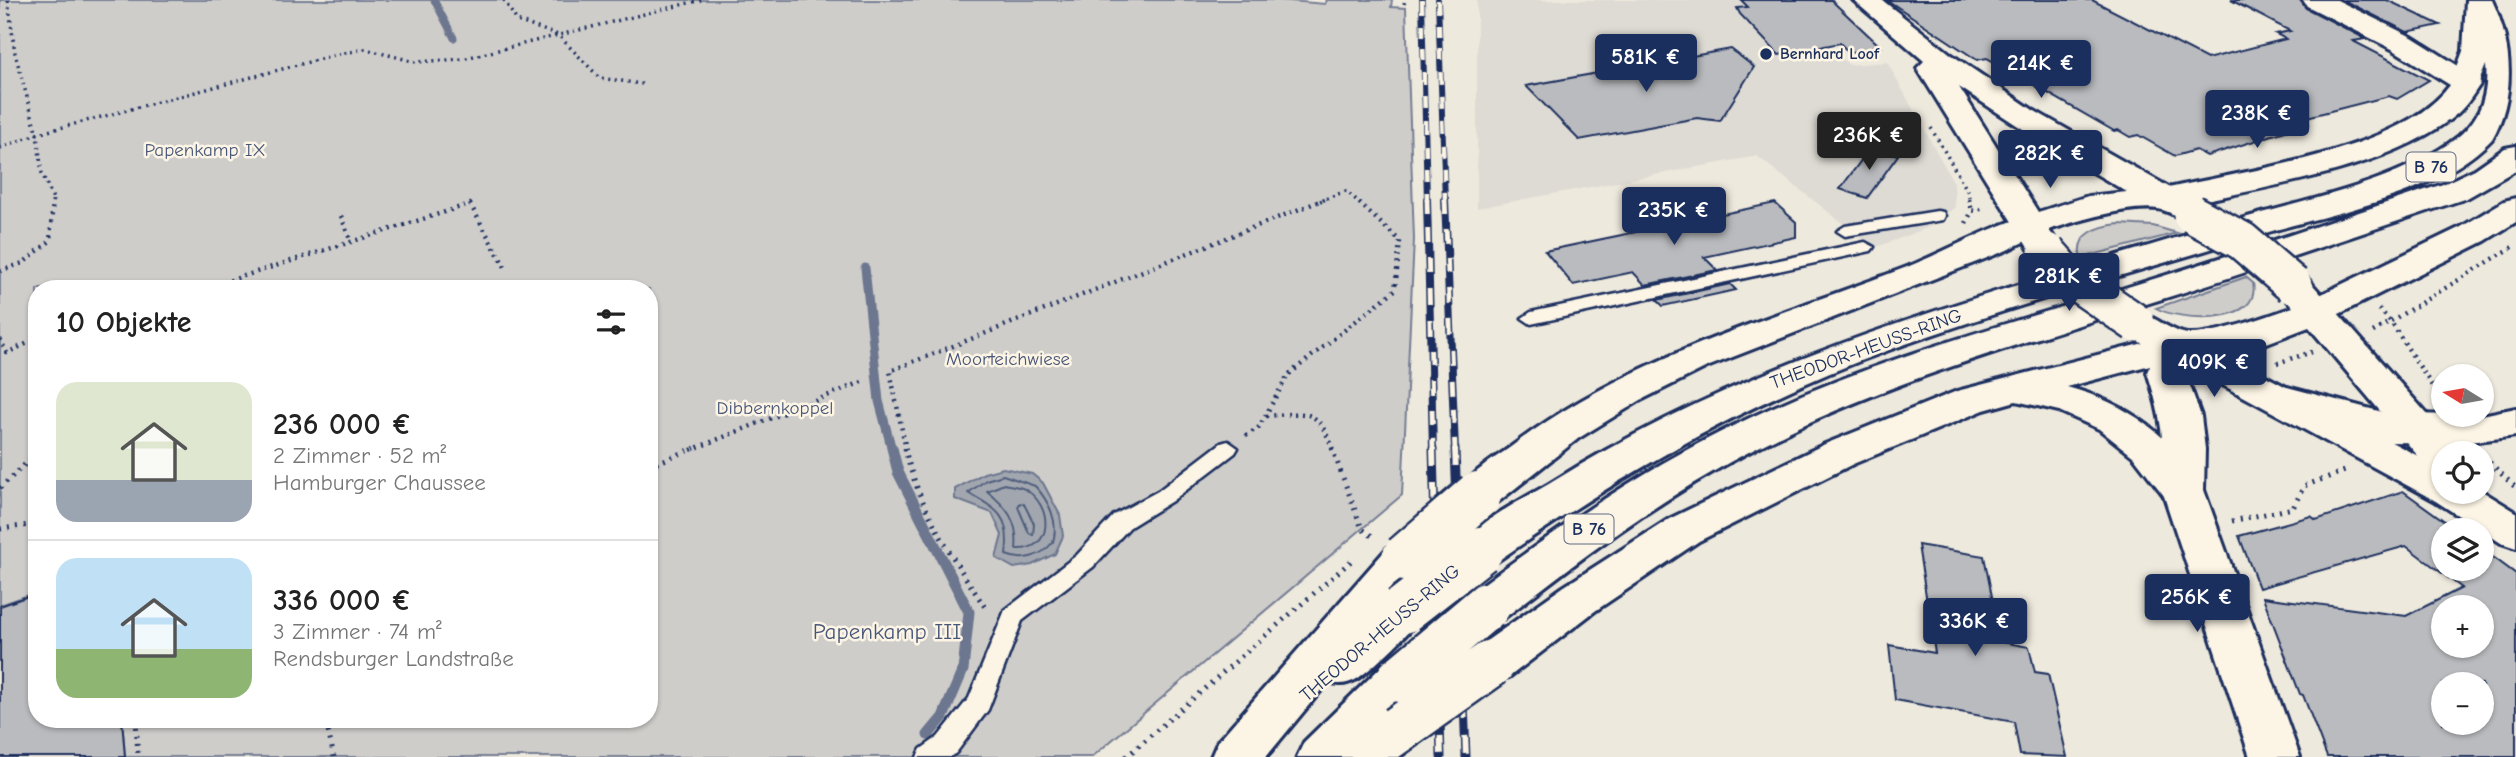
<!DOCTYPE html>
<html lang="de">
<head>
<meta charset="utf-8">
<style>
	body { margin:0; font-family:"Comic Neue",sans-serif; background:#f6f6f6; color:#222; height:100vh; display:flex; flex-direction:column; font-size:26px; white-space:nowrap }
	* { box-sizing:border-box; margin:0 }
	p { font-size:23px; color:#767676 }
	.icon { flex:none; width:38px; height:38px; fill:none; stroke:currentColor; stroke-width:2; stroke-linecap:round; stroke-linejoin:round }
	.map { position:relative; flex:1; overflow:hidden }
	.side { position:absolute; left:28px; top:280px; width:630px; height:448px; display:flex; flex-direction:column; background:#fff; border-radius:28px; box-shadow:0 2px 5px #0004 }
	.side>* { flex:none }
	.needle { width:46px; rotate:281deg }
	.buttons { position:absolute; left:2431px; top:364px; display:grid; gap:14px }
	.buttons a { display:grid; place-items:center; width:63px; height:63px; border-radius:50%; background:#fff; box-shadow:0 2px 5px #0004; font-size:35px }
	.price { position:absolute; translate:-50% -60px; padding:0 16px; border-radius:7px; background:#1b2f5e; color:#fff; font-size:23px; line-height:46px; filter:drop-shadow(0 2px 4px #0008) }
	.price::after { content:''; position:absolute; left:50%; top:42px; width:21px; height:16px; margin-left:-10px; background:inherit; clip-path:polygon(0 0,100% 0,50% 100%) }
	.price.selected { background:#222; color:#fff }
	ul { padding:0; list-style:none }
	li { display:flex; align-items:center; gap:21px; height:175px; padding:0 28px }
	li+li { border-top:2px solid #e0e0e0 }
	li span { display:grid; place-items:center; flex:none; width:196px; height:140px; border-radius:21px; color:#555 }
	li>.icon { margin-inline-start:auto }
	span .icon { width:84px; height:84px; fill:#fffc; stroke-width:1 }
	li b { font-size:30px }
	h2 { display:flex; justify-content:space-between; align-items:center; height:84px; padding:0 28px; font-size:30px }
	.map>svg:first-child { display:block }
</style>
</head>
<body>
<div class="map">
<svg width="2516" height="757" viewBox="0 0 2516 757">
	<rect width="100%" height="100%" fill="#eee9dd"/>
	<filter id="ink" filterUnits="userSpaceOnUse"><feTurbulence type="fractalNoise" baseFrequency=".0143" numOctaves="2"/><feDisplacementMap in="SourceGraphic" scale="14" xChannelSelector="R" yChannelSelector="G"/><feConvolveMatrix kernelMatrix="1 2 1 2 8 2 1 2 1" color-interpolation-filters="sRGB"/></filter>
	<g filter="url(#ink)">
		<path fill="#dedbd4" d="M1477 0H1774L1849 65 1887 62 1954 183 1955 207 1932 226 1874 248 1757 156 1477 208Z"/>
		<path fill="#cfcdca" stroke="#757e94" stroke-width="2" d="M0 0H1278L1325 4 1327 0H1392L1391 7 1406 8 1414 239 1402 495 1092 757H125L122 719H649V289H37V592L0 605Z
			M2119 224 2153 226 2177 233 2081 258C2074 234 2099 226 2119 224Z
			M2246 277 2253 283C2262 326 2178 321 2156 308Z"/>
		<path fill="#a2a7af" stroke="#6c778f" stroke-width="2" d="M1003 468 1032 474 1043 483 1060 515 1063 536 1055 554 1032 565 1014 568 996 558 1002 535 992 513 955 499V489L984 473Z"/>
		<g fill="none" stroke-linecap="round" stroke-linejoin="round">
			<path stroke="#515f7e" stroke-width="2" d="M1003 475 1035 486C1049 501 1059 522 1053 542 1041 557 1023 562 1006 555 1011 517 999 510 968 493L986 480Z
				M1004 484C1011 486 1020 486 1026 490 1052 505 1055 551 1016 549 1019 522 1007 507 987 491Z
				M1020 503 1024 504 1034 524 1033 535 1029 533 1018 507Z"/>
			<path stroke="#6c778f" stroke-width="7" d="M434 0 454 38"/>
			<path stroke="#6c778f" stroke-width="9" d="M865 268 879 401 892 450"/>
			<path stroke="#6c778f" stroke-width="11" d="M892 448 898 472 969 612 963 670 943 717 928 735"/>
		</g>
		<path fill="#babbbe" stroke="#1b2f5e" stroke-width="2" fill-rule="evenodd" d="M1741 0H1831L1881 47 1849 53 1840 43 1779 55 1740 14 1737 8 1748 7Z
			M1887 0H2092L2207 59 2286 39 2276 34 2290 31 2231 0H2300L2306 8 2366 39 2353 41 2429 80 2397 99 2389 96 2299 119 2308 124 2207 156 2196 150 2175 156 2138 135 2130 137 2118 130 2114 131 1987 58 1977 60Z
			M2343 0H2387L2440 25 2407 32Z
			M1731 49 1754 67 1720 121 1697 118 1579 140 1526 86Z
			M1871 147 1898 155 1867 198 1840 189Z
			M1775 203 1796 222V237L1704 257 1717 270 1645 285 1633 272 1573 285 1545 251Z
			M1730 284 1736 290 1663 306 1657 300Z
			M2403 491 2457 530H2443V569H2482V549L2516 574V757H2327L2303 695 2300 694 2263 597 2406 616 2462 588 2406 546 2259 588 2239 536 2311 516 2316 520ZM2443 607H2482V646H2443ZM2443 684H2482V723H2443Z
			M1918 545 1984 556 2001 642 2029 647 2035 672 2048 674 2067 757 2020 755 2014 722 1895 700 1889 645 1935 653Z
			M37 593V719H122L125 757H0V606Z"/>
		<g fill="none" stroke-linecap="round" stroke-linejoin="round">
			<defs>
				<path id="lane" d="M1937 211 1943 212 1945 216 1943 220 1845 236 1837 231 1845 226Z
					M1865 242 1874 247 1871 251 1531 324 1522 318 1531 312Z
					M1228 441 1238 448 1235 453 1172 501 1130 527 1093 567 1022 621 988 710 956 753 950 757H917L921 749 938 737 969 698 1005 610 1077 555 1114 515 1158 491 1221 443Z"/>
				<path id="street" d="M2303 0H2337L2412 37 2476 77 2481 83C2474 93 2467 105 2458 113 2389 172 2251 189 2163 209L2151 206 2147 199 2151 192C2231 172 2401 154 2450 85L2392 49 2307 6Z
					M2516 198V222L2485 241 2329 319 2316 322 2303 319 2298 311 2303 303 2461 227 2504 201Z
					M2175 335 2188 339 2194 347 2185 372 2201 416 2205 449 2204 490 2300 757H2250L2162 490C2165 442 2162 418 2147 372L2162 339Z
					M2287 387 2390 414 2482 415 2516 408V436L2462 443 2390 442 2273 409 2267 400 2273 391Z"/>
				<path id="secondary" d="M1853 0H1882L1952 55 2033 110 2204 207 2209 214 2204 221C2183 226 2176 212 2158 209 2129 205 2077 221 2049 230L2064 252 2059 259 2047 262 2035 259 1917 68 1924 61ZM1959 87 2053 149 2127 192 2088 196 2038 212Z
					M2293 274 2306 277 2458 449 2460 453H2443V492L2482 491 2516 512V548L2501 543 2434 500 2173 358C2159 355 2125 335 2118 323L2123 315C2149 308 2160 326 2183 333 2204 339 2271 315 2293 307L2275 285 2280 277ZM2309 327 2418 456 2220 352 2267 343Z"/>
				<path id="highway" d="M2466 0H2492C2513 44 2516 98 2492 139 2438 196 2331 213 2258 235 2135 272 2010 306 1889 350 1748 401 1619 476 1496 562L1480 566 1464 562 1458 550C1473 523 1526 498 1552 482 1735 368 1937 308 2142 248 2183 236 2224 223 2266 212 2328 195 2394 180 2448 144 2477 125 2489 100 2486 65L2476 89 2466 92 2456 89 2451 83 2463 51Z
					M2516 146V170L2467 198C2359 234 2252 271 2143 305 2008 348 1870 387 1745 454 1658 500 1580 559 1503 619L1487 624 1471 619 1464 606 1471 593C1549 535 1629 478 1717 434 1844 369 1983 331 2118 290 2227 257 2335 220 2443 184L2475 169 2505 148Z
					M2030 216 2042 219 2047 226 2042 233 2005 251 1707 367 1641 400 1579 438 1493 506 1478 510 1463 506 1457 495C1469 474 1492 460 1512 446 1630 356 1771 319 1907 267 1945 252 1992 225 2030 216Z
					M2175 335 2188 339 2194 347 2188 355 2067 387C2127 403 2173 436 2204 490L2198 501 2183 505 2168 501 2134 457 2099 429 2059 411 2016 401 1984 410 1853 464 1699 541 1595 611 1509 677 1492 682 1475 677 1468 663 1475 649 1563 587 1669 519 1825 444 1957 391Z
					M1405 541 1421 546 1427 558 1402 592 1419 597 1426 610C1417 626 1371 671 1355 680 1345 685 1338 685 1328 682L1266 757H1211L1218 741 1389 546Z
					M1400 659 1417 665 1424 679 1417 693 1402 709 1417 714 1424 729 1417 744 1399 757H1297L1304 742 1383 665Z"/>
			</defs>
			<use href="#lane" stroke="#1b2f5e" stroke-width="5"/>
			<use href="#street" stroke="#1b2f5e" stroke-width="6"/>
			<use href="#secondary" stroke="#1b2f5e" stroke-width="6"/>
			<use href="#highway" stroke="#1b2f5e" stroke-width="6"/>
			<path stroke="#1b2f5e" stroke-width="3.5" stroke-dasharray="2 4.5" stroke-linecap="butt" d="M8 0 15 53 37 134 42 173 54 201
				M504 0 517 21 558 35 600 78 642 84
				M1404 4 1405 0
				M1931 128 1967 190 1970 201
				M0 148 37 134 339 54 365 49 416 62 462 59 701 0
				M1320 201 1346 191 1357 201"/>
			<path stroke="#1b2f5e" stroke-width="4.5" stroke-dasharray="2 5" stroke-linecap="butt" d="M1969 199 1972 211
				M341 216 351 242
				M1966 223 1972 211 1985 208
				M0 271 23 263 50 241 53 199
				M203 289 470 204 505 267
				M2379 309 2391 322 2441 400
				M2373 332 2516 245
				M0 339 7 353 28 343
				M2277 363 2312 352
				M1266 416C1308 413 1317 406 1333 450
				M1246 436 1259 427 1288 375 1395 290 1400 241 1355 199
				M691 450 862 382
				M906 450 890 371 1325 199"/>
			<path stroke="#1b2f5e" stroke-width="5" stroke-dasharray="2 6" stroke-linecap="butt" d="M905 448C916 503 956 564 987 610
				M1332 448 1362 529 1375 538
				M2484 457 2516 488
				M649 466 695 448
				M0 488 37 453
				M2232 521 2293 508 2304 486 2345 471
				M0 529 37 524
				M136 719 138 757
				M334 757 328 731 353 719
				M1126 757 1351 561"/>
			<use href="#lane" fill="#fcf5e5" fill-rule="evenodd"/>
			<use href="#street" fill="#fcf5e5" fill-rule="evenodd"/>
			<use href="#secondary" fill="#fcf5e5" fill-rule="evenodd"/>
			<use href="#highway" fill="#fcf5e5" fill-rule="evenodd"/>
			<defs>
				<path id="rail-far2" d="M1422 0 1427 201
					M1438 0 1445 201"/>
				<path id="rail-far1" d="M1427 199 1433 450
					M1445 199 1455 450"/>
				<path id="rail" d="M1433 448 1441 757
					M1455 448 1466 757"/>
			</defs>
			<use href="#rail-far2" stroke="#1b2f5e" stroke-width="6"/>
			<use href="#rail-far1" stroke="#1b2f5e" stroke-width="8"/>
			<use href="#rail" stroke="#1b2f5e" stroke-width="9"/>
			<use href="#rail-far2" stroke="#fcf5e5" stroke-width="4.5" stroke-dasharray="12" stroke-linecap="butt"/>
			<use href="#rail-far1" stroke="#fcf5e5" stroke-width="5" stroke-dasharray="15" stroke-linecap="butt"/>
			<use href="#rail" stroke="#fcf5e5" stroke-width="6" stroke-dasharray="18" stroke-linecap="butt"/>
			<defs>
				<path id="secondary-bridge" d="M2192 214 2242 241 2293 285
					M2047 252 2069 277 2136 323"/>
				<path id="highway-bridge" d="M1405 558 1478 495
					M1403 610 1480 550
					M1400 679 1487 606
					M1399 729 1492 663"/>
			</defs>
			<use href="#secondary-bridge" stroke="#1b2f5e" stroke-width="42" stroke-linecap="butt"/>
			<use href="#highway-bridge" stroke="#1b2f5e" stroke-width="51" stroke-linecap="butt"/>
			<use href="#secondary-bridge" stroke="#fcf5e5" stroke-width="37"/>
			<use href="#highway-bridge" stroke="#fcf5e5" stroke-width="46"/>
		</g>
	</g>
	<circle fill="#1b2f5e" stroke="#fcf5e5" stroke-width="2.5" cx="1766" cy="54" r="7"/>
	<g text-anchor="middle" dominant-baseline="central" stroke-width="5" stroke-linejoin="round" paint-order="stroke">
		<g font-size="16" font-weight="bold" fill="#1b2f5e" stroke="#fcf5e5" text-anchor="start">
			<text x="1780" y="54">Bernhard Loof</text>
		</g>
		<g fill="#fcf5e5" stroke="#5e6a86" stroke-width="2">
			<rect x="2406.5" y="152.5" width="49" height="29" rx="5"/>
			<rect x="1564.5" y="514.5" width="49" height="29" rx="5"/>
		</g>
		<g font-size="18" font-weight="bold" fill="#1b2f5e">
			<text x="2431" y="167">B 76</text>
			<text x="1589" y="529">B 76</text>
		</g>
		<g font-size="19" fill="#485679" stroke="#fcf5e5">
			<text x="205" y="150">Papenkamp IX</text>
			<text x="1008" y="359">Moorteichwiese</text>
			<text x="775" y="408">Dibbernkoppel</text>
		</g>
		<g font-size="19" fill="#1b2f5e" stroke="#fcf5e5">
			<text transform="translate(1866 349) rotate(-20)">THEODOR-HEUSS-RING</text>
			<text transform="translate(1380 633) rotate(-40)">THEODOR-HEUSS-RING</text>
		</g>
		<g font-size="23" fill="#485679" stroke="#fcf5e5">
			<text x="887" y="631">Papenkamp III</text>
		</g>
	</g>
</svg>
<div class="buttons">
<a><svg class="needle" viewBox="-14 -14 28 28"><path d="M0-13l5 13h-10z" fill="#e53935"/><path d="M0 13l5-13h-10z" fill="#767676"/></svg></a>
<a><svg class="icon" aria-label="locate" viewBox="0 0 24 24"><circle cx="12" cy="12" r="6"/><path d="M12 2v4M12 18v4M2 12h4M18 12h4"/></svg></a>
<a><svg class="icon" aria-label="layers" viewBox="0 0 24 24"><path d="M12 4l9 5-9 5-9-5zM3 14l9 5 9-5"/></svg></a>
<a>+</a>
<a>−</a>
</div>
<b class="price" style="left:1646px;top:94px">581K €</b>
<b class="price" style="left:2041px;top:100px">214K €</b>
<b class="price" style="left:2257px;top:150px">238K €</b>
<b class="price selected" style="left:1869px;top:172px">236K €</b>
<b class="price" style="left:2050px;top:190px">282K €</b>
<b class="price" style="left:1674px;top:247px">235K €</b>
<b class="price" style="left:2069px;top:313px">281K €</b>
<b class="price" style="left:2214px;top:399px">409K €</b>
<b class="price" style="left:2197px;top:634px">256K €</b>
<b class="price" style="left:1975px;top:658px">336K €</b>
<section class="side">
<h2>10 Objekte<svg class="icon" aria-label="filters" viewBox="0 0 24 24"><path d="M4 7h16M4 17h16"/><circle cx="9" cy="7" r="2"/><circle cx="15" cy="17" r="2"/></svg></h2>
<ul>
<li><span style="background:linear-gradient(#dfe7d0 70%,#9aa5b1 0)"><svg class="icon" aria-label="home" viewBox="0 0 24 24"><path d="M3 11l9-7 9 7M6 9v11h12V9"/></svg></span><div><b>236 000 €</b><p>2 Zimmer · 52 m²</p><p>Hamburger Chaussee</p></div></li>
<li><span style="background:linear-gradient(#bfe0f5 65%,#8fb573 0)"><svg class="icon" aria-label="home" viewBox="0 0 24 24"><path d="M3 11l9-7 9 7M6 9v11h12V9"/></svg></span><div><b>336 000 €</b><p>3 Zimmer · 74 m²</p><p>Rendsburger Landstraße</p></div></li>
</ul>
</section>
</div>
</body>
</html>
